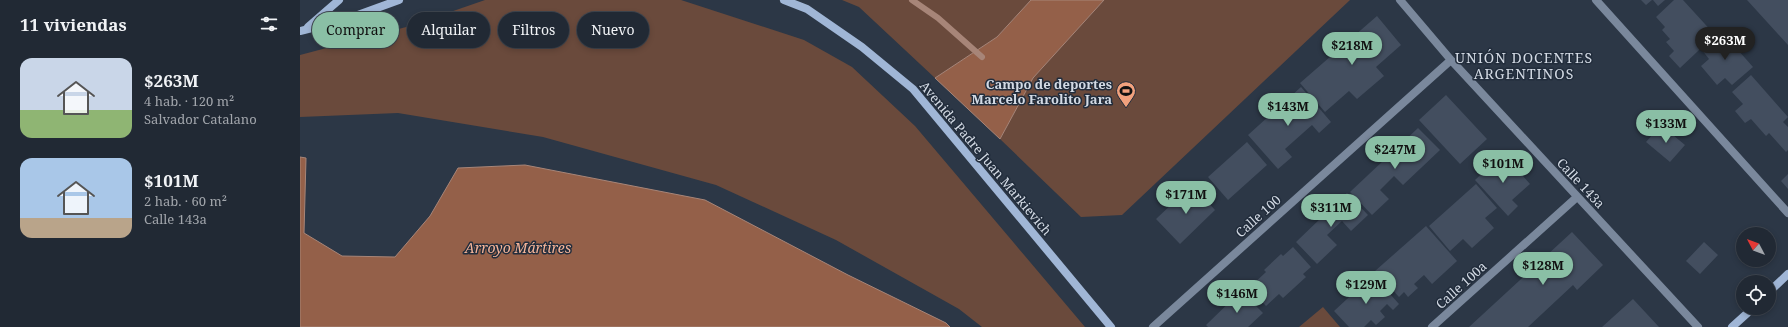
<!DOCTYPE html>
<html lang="es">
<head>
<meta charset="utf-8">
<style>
	body { margin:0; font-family:"Noto Serif",serif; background:#29313c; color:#f1f3f6; height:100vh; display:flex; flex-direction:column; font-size:15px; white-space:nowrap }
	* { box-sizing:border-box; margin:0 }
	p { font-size:13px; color:#a2a6ac }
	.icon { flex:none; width:22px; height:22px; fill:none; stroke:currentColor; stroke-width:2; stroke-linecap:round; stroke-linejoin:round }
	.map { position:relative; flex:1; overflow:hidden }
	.drawer { display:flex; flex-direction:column; background:#212934; width:300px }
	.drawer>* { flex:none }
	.banner { position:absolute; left:12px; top:12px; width:380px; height:36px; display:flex; gap:8px }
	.needle { width:26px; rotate:311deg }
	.fabs { position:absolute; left:1436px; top:227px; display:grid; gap:8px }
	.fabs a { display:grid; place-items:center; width:40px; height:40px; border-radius:50%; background:#212934; box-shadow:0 2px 6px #0003,0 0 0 1px #3e454f; font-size:20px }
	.price { position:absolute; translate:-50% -34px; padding:0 9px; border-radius:14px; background:#8abfa5; color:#111; font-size:13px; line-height:26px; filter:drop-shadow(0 1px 2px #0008) }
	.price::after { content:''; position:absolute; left:50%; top:24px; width:12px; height:9px; margin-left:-6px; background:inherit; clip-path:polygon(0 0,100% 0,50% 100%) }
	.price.active { background:#222; color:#fff }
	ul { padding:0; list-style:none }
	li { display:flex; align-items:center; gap:12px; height:100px; padding:0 20px }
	li span { display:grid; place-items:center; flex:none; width:112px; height:80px; border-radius:12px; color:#555 }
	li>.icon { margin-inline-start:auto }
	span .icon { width:48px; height:48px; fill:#fffc; stroke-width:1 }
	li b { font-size:17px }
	h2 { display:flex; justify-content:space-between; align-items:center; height:48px; padding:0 20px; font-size:17px }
	.chip { padding:0 14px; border-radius:18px; background:#212934; box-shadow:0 2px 6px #0003,0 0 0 1px #3e454f; font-size:14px; line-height:36px }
	.chip.active { background:#8abfa5; color:#111 }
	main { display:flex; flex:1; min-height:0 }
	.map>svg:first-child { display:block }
</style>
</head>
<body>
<main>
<section class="drawer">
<h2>11 viviendas<svg class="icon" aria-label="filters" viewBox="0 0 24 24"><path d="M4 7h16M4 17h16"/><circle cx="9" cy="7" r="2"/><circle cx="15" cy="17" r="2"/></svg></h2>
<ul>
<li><span style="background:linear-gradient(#c9d6e8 65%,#8fb573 0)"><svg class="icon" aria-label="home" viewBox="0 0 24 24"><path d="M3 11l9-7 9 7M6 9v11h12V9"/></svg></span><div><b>$263M</b><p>4 hab. · 120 m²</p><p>Salvador Catalano</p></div></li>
<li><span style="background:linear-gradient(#a9c7e8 75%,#b9a48a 0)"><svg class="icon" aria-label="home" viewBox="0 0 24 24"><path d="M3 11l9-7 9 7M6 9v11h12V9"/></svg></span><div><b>$101M</b><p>2 hab. · 60 m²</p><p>Calle 143a</p></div></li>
</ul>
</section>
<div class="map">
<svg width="1488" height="327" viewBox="0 0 1488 327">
	<rect width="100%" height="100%" fill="#2c3746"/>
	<path fill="#6a4a3c" d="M185 0H381L504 40 552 67 615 126 785 327H682L659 309 536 240 416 185 243 137 98 113 0 117V55L110 26Z
		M542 0H731L697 37 635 78 559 7Z
		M804 0H1050L822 215 781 217 700 139 733 78Z
		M1023 307 1040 327H999Z"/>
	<path fill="#946049" stroke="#a78578" d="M731 0H804L733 78 700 139 635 78 697 37Z
		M0 157 6 158 4 233 42 256 95 257 130 216 158 168 225 165 405 200 548 275 646 323 650 327H0Z"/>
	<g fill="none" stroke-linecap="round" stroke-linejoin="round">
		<path stroke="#a78578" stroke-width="6" d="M612 0 638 18 682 57"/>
	</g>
	<path fill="#434e5f" d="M1341 0H1352L1346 5Z
		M1353 0H1365L1358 6Z
		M1374 0H1383L1415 35 1380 68 1369 56 1374 51 1366 42 1370 39 1362 30 1365 27 1356 17Z
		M1447 0H1488V45Z
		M1077 16 1101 45 1076 67 1084 76 1057 99 1049 91 1025 112 1000 83Z
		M1422 32 1453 67 1432 85 1425 78 1417 85 1401 66 1409 59 1402 50Z
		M1451 75 1488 117 1483 122 1488 127V150L1486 152 1469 133 1466 136 1451 119 1445 123 1435 111 1443 104 1432 92Z
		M1001 87 1031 122 1019 133 1012 125 985 149 992 157 978 169 948 135Z
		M1146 95 1187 139 1160 164 1119 120Z
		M1361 125 1385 145 1370 162 1346 142Z
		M1118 128 1140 150 1103 185 1094 176 1080 190 1089 199 1072 215 1050 192Z
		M947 142 967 165 928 200 908 177Z
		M1203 154 1230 184 1212 200 1218 206 1208 216 1175 180Z
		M1488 174V189L1481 181Z
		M1176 184 1197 208 1185 218 1194 228 1172 248 1163 239 1150 251 1129 226Z
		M892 185 915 210 880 244 856 219Z
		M1047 193 1068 215 1051 231 1042 221 1027 235 1037 245 1017 264 996 242Z
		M1126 226 1157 261 1132 284 1124 275 1114 284 1118 288 1108 297 1104 292 1099 297 1075 271Z
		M1272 232 1303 265 1277 290 1273 285 1228 327H1169Z
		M1404 242 1418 255 1400 274 1386 261Z
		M993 247 1011 267 1003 274 1006 277 983 298 979 294 966 306 949 288 966 272 964 270 981 254 983 256Z
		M1073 275 1099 304 1093 310 1087 304 1080 311 1085 317 1076 325 1071 320 1064 327H1049L1034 311Z
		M941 291 963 313 948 327H908L906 325Z
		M1333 299 1359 327H1302Z"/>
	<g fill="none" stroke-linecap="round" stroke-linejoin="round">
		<path stroke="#7a889c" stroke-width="8" d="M1100 0 1151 60 1398 327
			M1296 0 1488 213
			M853 327 1151 60
			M1132 327 1277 197"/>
		<path stroke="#a0b6d6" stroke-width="8" d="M484 0 507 9 562 47 613 89 811 327
			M8 27 39 0
			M0 31 44 20 99 0
			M1469 292 1488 274
			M1432 327 1453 308"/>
	</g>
	<defs>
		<symbol id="stadium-pin" viewBox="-11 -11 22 30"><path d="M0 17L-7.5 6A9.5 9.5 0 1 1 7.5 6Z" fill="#f1a17d" stroke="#222d3c"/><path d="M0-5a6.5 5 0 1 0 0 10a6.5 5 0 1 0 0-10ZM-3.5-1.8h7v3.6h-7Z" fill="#111"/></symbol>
	</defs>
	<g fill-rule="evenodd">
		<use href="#stadium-pin" x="815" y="80" width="22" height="30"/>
	</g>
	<g text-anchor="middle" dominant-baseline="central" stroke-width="3" stroke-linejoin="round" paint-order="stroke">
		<g font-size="13" font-weight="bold" fill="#d3dae4" stroke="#222d3c" text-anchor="end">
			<text x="812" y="84">Campo de deportes<tspan x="812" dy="15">Marcelo Farolito Jara</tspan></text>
		</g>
		<g font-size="13" fill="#d3dae4" stroke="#222d3c">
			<text transform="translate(686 158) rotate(50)">Avenida Padre Juan Markievich</text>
			<text transform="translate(1281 183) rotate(47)">Calle 143a</text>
			<text transform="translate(958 216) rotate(-42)">Calle 100</text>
			<text transform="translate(1161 285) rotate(-42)">Calle 100a</text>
		</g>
		<g font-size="14" letter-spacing="1" fill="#d3dae4" stroke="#222d3c">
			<text x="1224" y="57">UNIÓN DOCENTES<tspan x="1224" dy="16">ARGENTINOS</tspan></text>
		</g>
		<g font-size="14" font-style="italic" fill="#f6b599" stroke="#222d3c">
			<text x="218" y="247">Arroyo Mártires</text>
		</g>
	</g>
</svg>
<div class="fabs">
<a><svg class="needle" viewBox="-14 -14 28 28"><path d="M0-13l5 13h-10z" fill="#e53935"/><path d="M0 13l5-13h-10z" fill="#a2a6ac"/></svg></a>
<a><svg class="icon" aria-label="locate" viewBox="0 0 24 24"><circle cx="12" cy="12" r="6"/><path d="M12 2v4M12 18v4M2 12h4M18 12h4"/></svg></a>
</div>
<b class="price active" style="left:1425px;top:61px">$263M</b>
<b class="price" style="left:1052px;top:66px">$218M</b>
<b class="price" style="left:988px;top:127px">$143M</b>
<b class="price" style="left:1366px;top:144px">$133M</b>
<b class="price" style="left:1095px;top:170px">$247M</b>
<b class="price" style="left:1203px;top:184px">$101M</b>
<b class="price" style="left:886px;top:215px">$171M</b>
<b class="price" style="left:1031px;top:228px">$311M</b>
<b class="price" style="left:1243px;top:286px">$128M</b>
<b class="price" style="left:1066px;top:305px">$129M</b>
<b class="price" style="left:937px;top:314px">$146M</b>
<div class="banner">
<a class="chip active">Comprar</a>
<a class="chip">Alquilar</a>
<a class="chip">Filtros</a>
<a class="chip">Nuevo</a>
</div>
</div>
</main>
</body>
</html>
